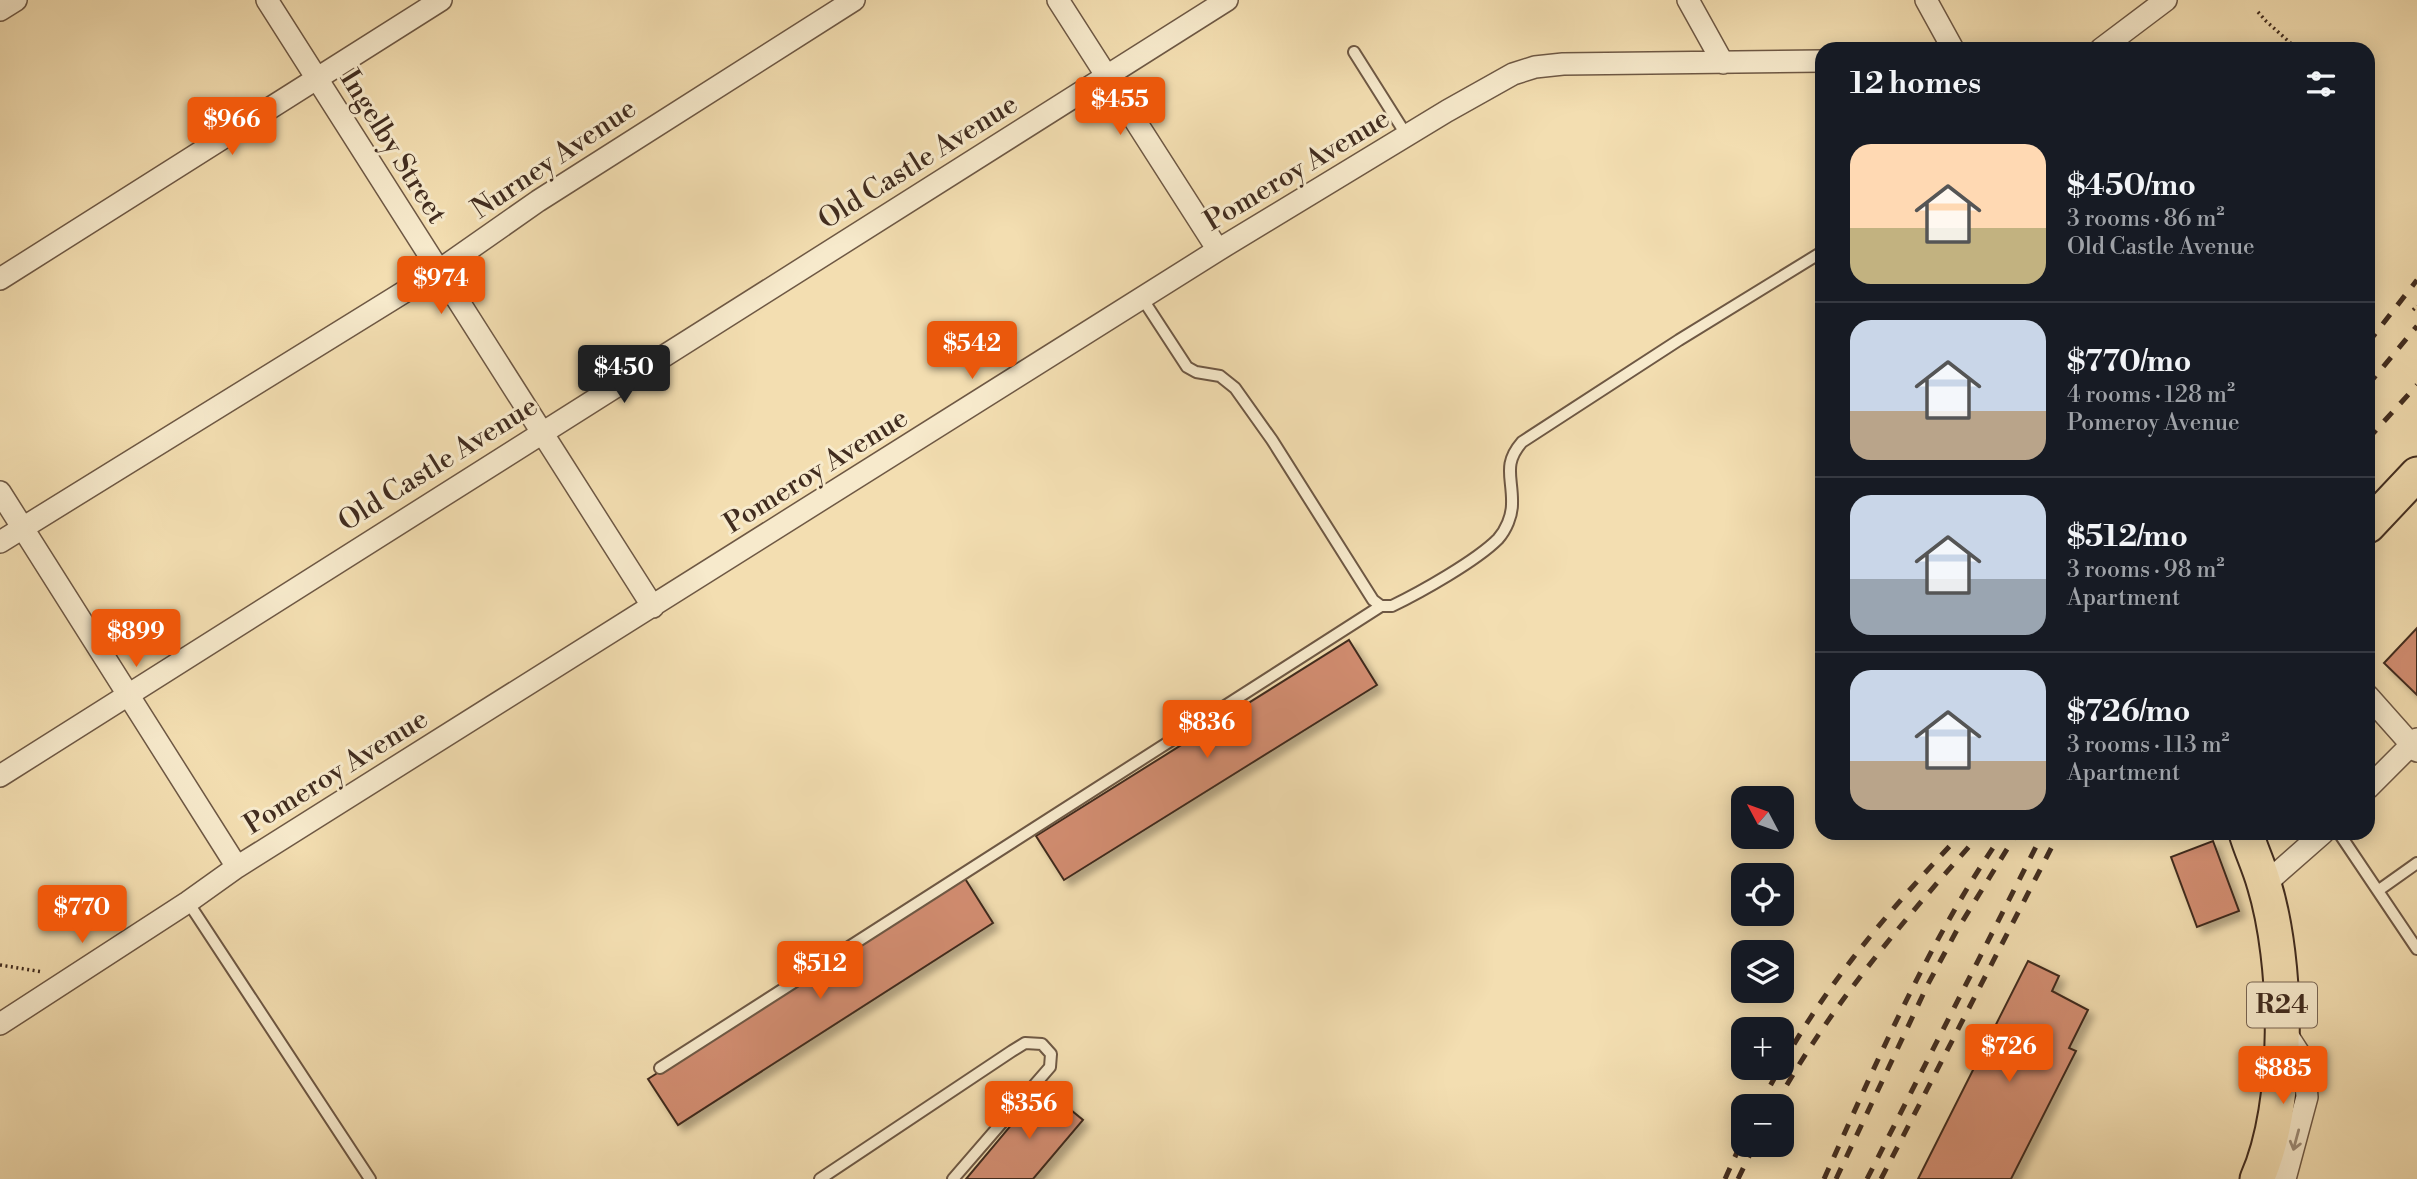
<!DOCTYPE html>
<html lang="en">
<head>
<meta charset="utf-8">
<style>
	body { margin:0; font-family:"Libre Bodoni",serif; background:#242831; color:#f1f3f6; height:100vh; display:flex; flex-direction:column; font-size:26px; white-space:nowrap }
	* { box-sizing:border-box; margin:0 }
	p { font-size:23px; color:#9ea1a6 }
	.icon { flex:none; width:38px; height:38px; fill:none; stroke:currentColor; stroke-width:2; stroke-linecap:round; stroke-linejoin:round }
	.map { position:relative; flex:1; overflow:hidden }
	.sheet { position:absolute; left:1815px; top:42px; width:560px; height:798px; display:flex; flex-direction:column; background:#171b24; border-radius:21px; box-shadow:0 4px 18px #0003 }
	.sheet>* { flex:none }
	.needle { width:46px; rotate:311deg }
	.fabs { position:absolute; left:1731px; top:786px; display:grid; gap:14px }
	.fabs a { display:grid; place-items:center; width:63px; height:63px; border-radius:14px; background:#171b24; box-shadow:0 4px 18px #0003; font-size:35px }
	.price { position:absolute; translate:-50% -60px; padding:0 16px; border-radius:7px; background:#ea580c; color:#fff; font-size:23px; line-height:46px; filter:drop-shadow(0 2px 4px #0008) }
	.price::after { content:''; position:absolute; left:50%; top:42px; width:21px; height:16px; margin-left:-10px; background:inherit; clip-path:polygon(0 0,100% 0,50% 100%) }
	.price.current { background:#222; color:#fff }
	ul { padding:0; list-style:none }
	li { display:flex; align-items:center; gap:21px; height:175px; padding:0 35px }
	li+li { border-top:2px solid #363941 }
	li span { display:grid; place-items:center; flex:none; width:196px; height:140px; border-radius:21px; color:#555 }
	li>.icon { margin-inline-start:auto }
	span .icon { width:84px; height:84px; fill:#fffc; stroke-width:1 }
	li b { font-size:30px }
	h2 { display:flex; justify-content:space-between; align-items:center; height:84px; padding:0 35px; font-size:30px }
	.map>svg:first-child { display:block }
</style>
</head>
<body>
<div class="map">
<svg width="2417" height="1179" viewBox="0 0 2417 1179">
	<defs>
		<filter id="shadow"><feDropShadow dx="6" dy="6" stdDeviation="3.5" flood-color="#0004"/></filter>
	</defs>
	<rect width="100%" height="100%" fill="#f3deb1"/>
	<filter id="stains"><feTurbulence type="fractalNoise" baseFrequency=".00286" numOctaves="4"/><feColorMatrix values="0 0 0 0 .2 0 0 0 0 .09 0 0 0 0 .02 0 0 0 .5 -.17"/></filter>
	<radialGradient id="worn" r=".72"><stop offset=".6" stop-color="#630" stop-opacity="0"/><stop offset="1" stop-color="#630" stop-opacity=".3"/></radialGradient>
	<path fill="#d28d71" stroke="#412c1f" stroke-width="2" filter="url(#shadow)" d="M2417 628V695L2384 663Z
		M1349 640 1377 685 1064 880 1036 836Z
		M2213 841 2239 911 2197 927 2171 857Z
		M964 877 993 923 678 1125 648 1079Z
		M2028 961 2059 976 2052 991 2088 1010 2069 1048 2076 1051 2011 1179H1918Z
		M1043 1087 1083 1120 1033 1179H966Z"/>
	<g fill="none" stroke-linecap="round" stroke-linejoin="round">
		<defs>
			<path id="lane" d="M1354 52 1407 136
				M1142 298 1187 367 1196 372 1220 376 1235 388 1272 440 1373 600 1381 606H1392C1421 592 1476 561 1498 539 1506 530 1512 516 1512 504 1513 478 1502 465 1522 442L1679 340 1822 252
				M2339 833 2417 949
				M2379 890 2417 863
				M188 902 370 1179
				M660 1068 1381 606
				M820 1179 1012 1051 1025 1043 1042 1044 1051 1054 1050 1067 953 1179"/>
			<path id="street" d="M267 0 653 607
				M1058 0 1218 250
				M1688 0 1723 63
				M1926 0 1953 49
				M0 10 16 0
				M2101 49 2166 0
				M0 279 441 0
				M0 492 237 867
				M0 542 438 271 538 201 854 0
				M2368 696 2417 751
				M0 776 1227 0
				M2368 788 2417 739
				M2264 885 2323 833
				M0 1024 188 902 237 867 1218 250 1447 111 1513 74 1535 67 1563 64 1822 61
				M2284 1030 2304 1061 2307 1097 2285 1179"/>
			<path id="primary" d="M2368 526 2417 474
				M2246 833C2251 850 2259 866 2264 884 2288 962 2291 1103 2257 1179"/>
		</defs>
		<use href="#lane" stroke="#6e5844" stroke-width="14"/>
		<use href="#street" stroke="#6e5844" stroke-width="24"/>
		<use href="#primary" stroke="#412c1f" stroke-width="37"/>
		<path stroke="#412c1f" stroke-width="3.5" stroke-dasharray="2 3.5" stroke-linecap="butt" d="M2258 12 2266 21 2297 49
			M2368 116 2375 122
			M2413 310 2417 306
			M0 965 43 972"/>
		<use href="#lane" stroke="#f7eacc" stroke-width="10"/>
		<use href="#street" stroke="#f7eacc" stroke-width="21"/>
		<use href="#primary" stroke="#f3deb1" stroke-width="33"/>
		<path stroke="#412c1f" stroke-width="5" stroke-dasharray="12 12" stroke-linecap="butt" d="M2368 343 2417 280
			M2368 385 2417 326
			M2368 439 2417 385
			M1782 1065C1830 978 1894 905 1962 833
			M1759 1106 1780 1068
			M1775 1106C1830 1005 1905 919 1981 833
			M1725 1179 1743 1139
			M1738 1179 1755 1144
			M1824 1179C1877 1061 1929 940 2003 833
			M1836 1179 1928 984 1957 930 2017 833
			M1867 1179 2043 833
			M1881 1179 2059 833"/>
	</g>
	<defs><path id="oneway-shaft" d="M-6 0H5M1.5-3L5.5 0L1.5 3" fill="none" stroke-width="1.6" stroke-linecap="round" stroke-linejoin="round" transform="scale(1.75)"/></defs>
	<use stroke="#9c8b76" href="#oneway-shaft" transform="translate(2296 1140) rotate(105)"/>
	<g text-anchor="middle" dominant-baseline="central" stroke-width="6" stroke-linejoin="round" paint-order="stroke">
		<rect fill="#f7eacc" stroke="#786553" stroke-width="2" x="2247" y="982.5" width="70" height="45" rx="5"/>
		<g font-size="26" font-weight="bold" fill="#412c1f">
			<text x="2282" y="1005">R24</text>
		</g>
		<g font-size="28" fill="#412c1f" stroke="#f7eacc">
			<text transform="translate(393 147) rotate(58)">Ingelby Street</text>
			<text transform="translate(554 159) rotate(-34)">Nurney Avenue</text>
			<text transform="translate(918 162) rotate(-32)">Old Castle Avenue</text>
			<text transform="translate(1297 170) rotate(-31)">Pomeroy Avenue</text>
			<text transform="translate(438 464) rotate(-32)">Old Castle Avenue</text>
			<text transform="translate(816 471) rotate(-32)">Pomeroy Avenue</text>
			<text transform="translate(336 772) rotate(-32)">Pomeroy Avenue</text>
		</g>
	</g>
	<rect width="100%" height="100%" filter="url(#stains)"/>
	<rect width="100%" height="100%" fill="url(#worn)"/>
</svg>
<div class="fabs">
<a><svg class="needle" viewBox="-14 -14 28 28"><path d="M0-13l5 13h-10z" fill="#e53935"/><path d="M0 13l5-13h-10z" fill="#9ea1a6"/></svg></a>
<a><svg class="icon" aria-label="locate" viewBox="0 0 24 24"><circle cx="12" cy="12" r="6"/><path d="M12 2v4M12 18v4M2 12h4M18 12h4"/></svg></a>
<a><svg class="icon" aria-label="layers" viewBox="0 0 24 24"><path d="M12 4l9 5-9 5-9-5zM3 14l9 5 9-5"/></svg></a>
<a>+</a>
<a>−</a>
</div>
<b class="price" style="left:1120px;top:137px">$455</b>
<b class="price" style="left:232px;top:157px">$966</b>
<b class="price" style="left:441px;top:316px">$974</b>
<b class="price" style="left:972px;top:381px">$542</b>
<b class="price current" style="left:624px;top:405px">$450</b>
<b class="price" style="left:136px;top:669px">$899</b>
<b class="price" style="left:1207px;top:760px">$836</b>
<b class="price" style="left:82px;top:945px">$770</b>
<b class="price" style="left:820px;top:1001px">$512</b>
<b class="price" style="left:2009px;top:1084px">$726</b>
<b class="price" style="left:2283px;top:1106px">$885</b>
<b class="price" style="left:1029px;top:1141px">$356</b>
<section class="sheet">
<h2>12 homes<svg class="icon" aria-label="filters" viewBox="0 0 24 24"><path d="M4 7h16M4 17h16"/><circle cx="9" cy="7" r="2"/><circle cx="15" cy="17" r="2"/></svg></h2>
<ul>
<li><span style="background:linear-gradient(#ffd9b3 60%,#c2b280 0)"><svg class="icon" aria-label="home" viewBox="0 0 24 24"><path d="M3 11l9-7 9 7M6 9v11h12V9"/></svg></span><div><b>$450/mo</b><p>3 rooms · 86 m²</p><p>Old Castle Avenue</p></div></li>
<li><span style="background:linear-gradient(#c9d6e8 65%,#b9a48a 0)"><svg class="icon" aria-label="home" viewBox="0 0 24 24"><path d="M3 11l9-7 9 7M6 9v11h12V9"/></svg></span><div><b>$770/mo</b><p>4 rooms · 128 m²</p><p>Pomeroy Avenue</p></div></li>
<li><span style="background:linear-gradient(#c9d6e8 60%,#9aa5b1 0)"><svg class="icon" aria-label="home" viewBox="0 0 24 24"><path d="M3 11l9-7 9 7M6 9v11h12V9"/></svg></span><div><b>$512/mo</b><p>3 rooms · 98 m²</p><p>Apartment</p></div></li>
<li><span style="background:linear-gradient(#c9d6e8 65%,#b9a48a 0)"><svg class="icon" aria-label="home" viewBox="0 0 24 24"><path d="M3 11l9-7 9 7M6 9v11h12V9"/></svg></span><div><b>$726/mo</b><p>3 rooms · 113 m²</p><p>Apartment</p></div></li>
</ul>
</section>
</div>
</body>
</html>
